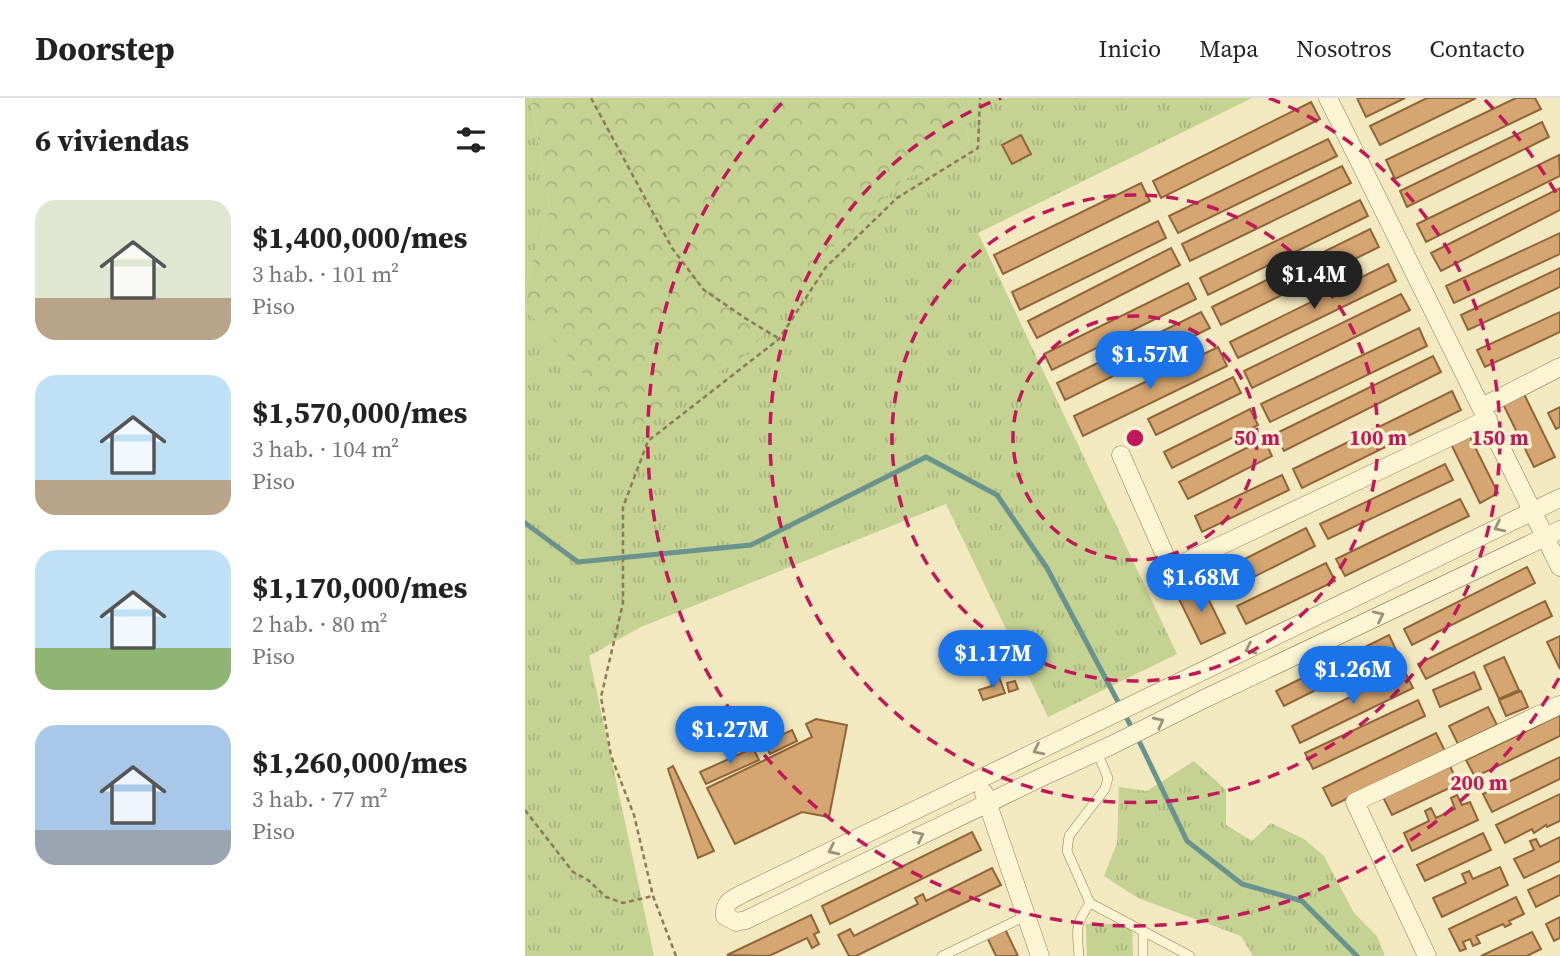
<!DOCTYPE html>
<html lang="es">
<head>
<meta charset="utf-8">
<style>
	body { margin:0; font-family:"Source Serif 4",serif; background:#f6f6f6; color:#222; height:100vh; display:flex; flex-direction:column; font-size:26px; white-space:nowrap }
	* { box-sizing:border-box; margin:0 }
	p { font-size:23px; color:#767676 }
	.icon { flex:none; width:38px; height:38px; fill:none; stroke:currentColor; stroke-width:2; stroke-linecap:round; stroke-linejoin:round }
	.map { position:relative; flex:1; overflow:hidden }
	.side { display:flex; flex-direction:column; background:#fff; width:525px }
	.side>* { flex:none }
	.price { position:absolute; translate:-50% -60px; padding:0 16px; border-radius:24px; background:#1a73e8; color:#fff; font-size:23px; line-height:46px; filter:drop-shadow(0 2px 4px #0008) }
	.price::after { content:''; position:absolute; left:50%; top:42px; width:21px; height:16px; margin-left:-10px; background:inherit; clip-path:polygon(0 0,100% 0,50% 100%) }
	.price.current { background:#222; color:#fff }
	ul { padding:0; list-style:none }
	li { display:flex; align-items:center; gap:21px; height:175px; padding:0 35px }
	li span { display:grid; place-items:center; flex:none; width:196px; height:140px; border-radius:21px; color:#555 }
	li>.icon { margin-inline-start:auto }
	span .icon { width:84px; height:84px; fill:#fffc; stroke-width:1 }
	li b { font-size:30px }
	h2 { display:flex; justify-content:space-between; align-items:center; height:84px; padding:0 35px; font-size:30px }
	header { display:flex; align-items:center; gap:42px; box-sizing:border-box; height:98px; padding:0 35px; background:#fff; border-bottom:2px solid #e0e0e0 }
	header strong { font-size:33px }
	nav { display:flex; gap:38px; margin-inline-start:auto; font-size:24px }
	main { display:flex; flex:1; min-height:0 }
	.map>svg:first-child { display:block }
</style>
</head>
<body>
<header>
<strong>Doorstep</strong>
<nav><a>Inicio</a><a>Mapa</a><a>Nosotros</a><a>Contacto</a></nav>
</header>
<main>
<section class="side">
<h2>6 viviendas<svg class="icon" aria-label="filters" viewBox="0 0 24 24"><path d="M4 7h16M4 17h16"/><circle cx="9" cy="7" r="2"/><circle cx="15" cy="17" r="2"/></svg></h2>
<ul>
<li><span style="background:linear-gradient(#dfe7d0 70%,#b9a48a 0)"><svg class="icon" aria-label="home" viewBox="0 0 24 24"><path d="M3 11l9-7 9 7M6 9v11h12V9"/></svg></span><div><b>$1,400,000/mes</b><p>3 hab. · 101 m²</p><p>Piso</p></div></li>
<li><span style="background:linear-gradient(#bfe0f5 75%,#b9a48a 0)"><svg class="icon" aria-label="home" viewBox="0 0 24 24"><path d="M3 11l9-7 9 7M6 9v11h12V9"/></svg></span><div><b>$1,570,000/mes</b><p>3 hab. · 104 m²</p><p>Piso</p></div></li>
<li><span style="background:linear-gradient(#bfe0f5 70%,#8fb573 0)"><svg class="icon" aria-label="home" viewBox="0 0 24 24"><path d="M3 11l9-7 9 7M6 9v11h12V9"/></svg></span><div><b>$1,170,000/mes</b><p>2 hab. · 80 m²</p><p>Piso</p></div></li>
<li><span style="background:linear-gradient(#a9c7e8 75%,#9aa5b1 0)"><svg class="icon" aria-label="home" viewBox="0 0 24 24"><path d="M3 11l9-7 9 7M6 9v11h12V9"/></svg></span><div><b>$1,260,000/mes</b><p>3 hab. · 77 m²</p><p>Piso</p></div></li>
</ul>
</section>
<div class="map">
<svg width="1035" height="858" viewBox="0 0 1035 858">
	<defs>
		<pattern id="grass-tufts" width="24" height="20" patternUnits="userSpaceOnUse" patternTransform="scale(1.75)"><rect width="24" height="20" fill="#c4d292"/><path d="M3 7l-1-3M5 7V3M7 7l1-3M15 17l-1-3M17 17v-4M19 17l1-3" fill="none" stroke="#a9b57d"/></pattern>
		<pattern id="forest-crowns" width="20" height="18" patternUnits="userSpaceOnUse" patternTransform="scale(1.75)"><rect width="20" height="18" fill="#c4d292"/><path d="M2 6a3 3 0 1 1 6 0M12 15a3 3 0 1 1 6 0" fill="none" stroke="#a9b57d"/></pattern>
	</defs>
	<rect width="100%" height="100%" fill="#f3e9c0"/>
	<path fill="url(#grass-tufts)" d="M0 0H6L25 112 0 188Z
		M437 0H727L453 135 652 556 523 619 421 406 116 529 64 558 129 858H0V210L110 332 298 160 378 82 444 46Z
		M669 663 701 692V727L727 743 746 725 779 741 799 758 829 815 852 838 860 858H728L716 838 613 800 579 778 592 745 594 689 622 693Z
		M561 826H607L608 858H562Z"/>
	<path fill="url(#forest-crowns)" d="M6 0H437L444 46 378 82 298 160 224 254 109 332 0 210V188L25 112Z"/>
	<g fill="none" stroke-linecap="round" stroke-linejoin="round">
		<path stroke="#69948e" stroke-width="5" d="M0 425 53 464 226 447 401 359 472 397 522 470 617 649 662 743 717 786 777 803 832 858"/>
	</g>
	<path fill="#d5a671" stroke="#906538" stroke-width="2" d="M832 0H880L841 19Z
		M902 0H951L855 47 845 28Z
		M991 0H1010L1016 11 870 81 861 62Z
		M786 4 795 21 636 100 628 83Z
		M1017 24 1024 39 882 109 875 93Z
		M496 37 506 56 487 66 477 47Z
		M803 41 812 58 653 135 644 118Z
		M1034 57 1035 78 901 144 892 126Z
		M817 68 826 85 665 163 657 146Z
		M616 85 625 103 478 176 469 157Z
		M1035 90V112L916 173 906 155Z
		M835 102 843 118 683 197 675 180Z
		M633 123 641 140 495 212 487 194Z
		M845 131 854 149 696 227 687 209Z
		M1035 135V156L929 205 921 188Z
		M646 150 655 167 512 240 503 223Z
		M863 166 871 183 713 260 705 244Z
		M1035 170V189L943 232 936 217Z
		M663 185 671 201 527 272 519 256Z
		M876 196 885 212 727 290 719 273Z
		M676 214 685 230 540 302 532 285Z
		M1035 214V234L960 269 952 252Z
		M894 230 902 248 745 324 736 306Z
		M693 249 702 268 558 338 549 318Z
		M908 258 916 274 759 353 750 336Z
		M708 279 716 295 631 337 623 321Z
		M927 293 936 312 777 390 768 371Z
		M999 296 1030 359 1009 369 978 306Z
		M1035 309V329L1031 331 1023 315Z
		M725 311 733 327 647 370 639 354Z
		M944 337 973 395 955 405 926 346Z
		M739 341 747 358 663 401 654 384Z
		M920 366 928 382 803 441 795 426Z
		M757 377 764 392 677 434 670 418Z
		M935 401 944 418 820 478 811 461Z
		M781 430 790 448 705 491 696 473Z
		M801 465 810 483 721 526 712 508Z
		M1002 469 1010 485 887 547 879 531Z
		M676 486 700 535 676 546 652 497Z
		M1020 503 1027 518 901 581 893 566Z
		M864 537 871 552 759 608 751 593Z
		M1035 538V571L1022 544Z
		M453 557 457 567 443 573 439 563Z
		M979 559 994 592 974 601 959 568Z
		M879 572 888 590 775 645 767 628Z
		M949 574 956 591 915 609 908 592Z
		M474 579 480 595 458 602 454 592 467 588 465 582Z
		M490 583 493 591 484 594 482 585Z
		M996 593 1003 609 981 618 974 602Z
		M893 602 900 618 788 671 780 655Z
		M963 609 972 627 933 646 924 628Z
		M1035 617V638L950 679 941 662Z
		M291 621 322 627 304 719 277 714 210 746 182 690 287 639 281 626Z
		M267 632 272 643 245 656 239 645Z
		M911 635 920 653 807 708 798 690Z
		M228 650 234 662 181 686 175 674Z
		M1035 659V681L967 714 958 696Z
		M148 668 189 753 173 760 143 671Z
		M925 668 933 686 867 717 858 699Z
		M1035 696V723L1022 729 1021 727 1009 735 1007 731 980 745 971 727Z
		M932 697 937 707 945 704 953 722 887 753 879 735 904 723 900 713 906 710 911 720 930 711 926 700Z
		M447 734 456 752 305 826 297 808Z
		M958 735 966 752 900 783 892 767Z
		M1035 739V763L999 780 989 761 1009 752 1005 743 1011 741 1015 749Z
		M975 769 983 787 917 819 908 800 941 785 937 776 944 773 948 781Z
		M467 770 476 787 331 858H324L313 837 325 831 329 838 393 806 390 800 398 796 401 803Z
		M1035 777V797L1011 809 1003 792Z
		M991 799 999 816 984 823 986 826 980 829 978 826 951 838 955 845 948 848 945 841 938 844 941 851 935 853 924 831Z
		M286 817 294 834 289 836 294 846 287 850 282 840 244 858 202 857Z
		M1035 819V840L1029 843 1021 826Z
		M480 831 493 858H471L462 839Z
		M1007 834 1016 851 1002 858H956Z"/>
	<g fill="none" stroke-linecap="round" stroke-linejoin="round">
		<defs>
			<path id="service" d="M572 654 583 680 580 691 544 738 542 753 565 805 665 858
				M417 858 501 818
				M554 858C552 832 549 828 565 805
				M618 858V832"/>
			<path id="minor" d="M803 0 1035 469
				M957 309 1035 269
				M596 357 646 471 963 321
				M1035 400 217 796C206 802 199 804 200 818L211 824 221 822 517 679 587 647 681 600 1035 432
				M459 695 515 858
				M902 858 830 704 1035 607"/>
		</defs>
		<use href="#service" stroke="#8e7a55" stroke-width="10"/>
		<use href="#minor" stroke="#8e7a55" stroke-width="19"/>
		<path stroke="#8e7a55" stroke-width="2.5" stroke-dasharray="5 3.5" stroke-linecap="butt" d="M66 0 147 150 179 192 223 222 253 240
			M0 712 48 774 63 782 81 799 98 805 128 798
			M151 858 128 798 109 717 86 658 76 599 98 505V409L123 343 254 241 301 169 372 100 453 50 455 0"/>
		<use href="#service" stroke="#fcf5d4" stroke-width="9"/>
		<use href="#minor" stroke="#fcf5d4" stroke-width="18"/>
	</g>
	<defs><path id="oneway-chevron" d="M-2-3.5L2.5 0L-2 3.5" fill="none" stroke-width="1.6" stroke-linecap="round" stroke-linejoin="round" transform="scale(1.75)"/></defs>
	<g stroke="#9c9278">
		<use href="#oneway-chevron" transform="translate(974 429) rotate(154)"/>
		<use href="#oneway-chevron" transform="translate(854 518) rotate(-25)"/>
		<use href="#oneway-chevron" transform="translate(725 551) rotate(154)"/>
		<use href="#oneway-chevron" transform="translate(634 624) rotate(-27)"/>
		<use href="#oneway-chevron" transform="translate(513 652) rotate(154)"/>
		<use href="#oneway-chevron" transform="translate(394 738) rotate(-26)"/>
		<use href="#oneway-chevron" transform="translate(308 752) rotate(154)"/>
	</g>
	<g fill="none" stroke="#c2185b" stroke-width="3.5" stroke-dasharray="12 9">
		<circle cx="610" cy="340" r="122"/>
		<circle cx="610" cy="340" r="243"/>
		<path d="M744 0A365 365 0 1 1 476 0"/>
		<path d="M1034 580A487 487 0 1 1 260 2M960 2A487 487 0 0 1 1034 100"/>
	</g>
	<circle cx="610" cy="340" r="10" fill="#c2185b" stroke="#f9f2d0" stroke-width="3.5"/>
	<g font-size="21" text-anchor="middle" font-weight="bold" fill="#c2185b" stroke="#f9f2d0" stroke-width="7" stroke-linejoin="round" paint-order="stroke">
		<text x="732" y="347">50 m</text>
		<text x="853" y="347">100 m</text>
		<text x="975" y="347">150 m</text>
		<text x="954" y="692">200 m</text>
	</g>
</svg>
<b class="price current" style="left:789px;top:213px">$1.4M</b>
<b class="price" style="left:625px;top:293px">$1.57M</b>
<b class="price" style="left:676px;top:516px">$1.68M</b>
<b class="price" style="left:468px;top:592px">$1.17M</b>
<b class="price" style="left:828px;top:608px">$1.26M</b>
<b class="price" style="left:205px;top:668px">$1.27M</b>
</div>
</main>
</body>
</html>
